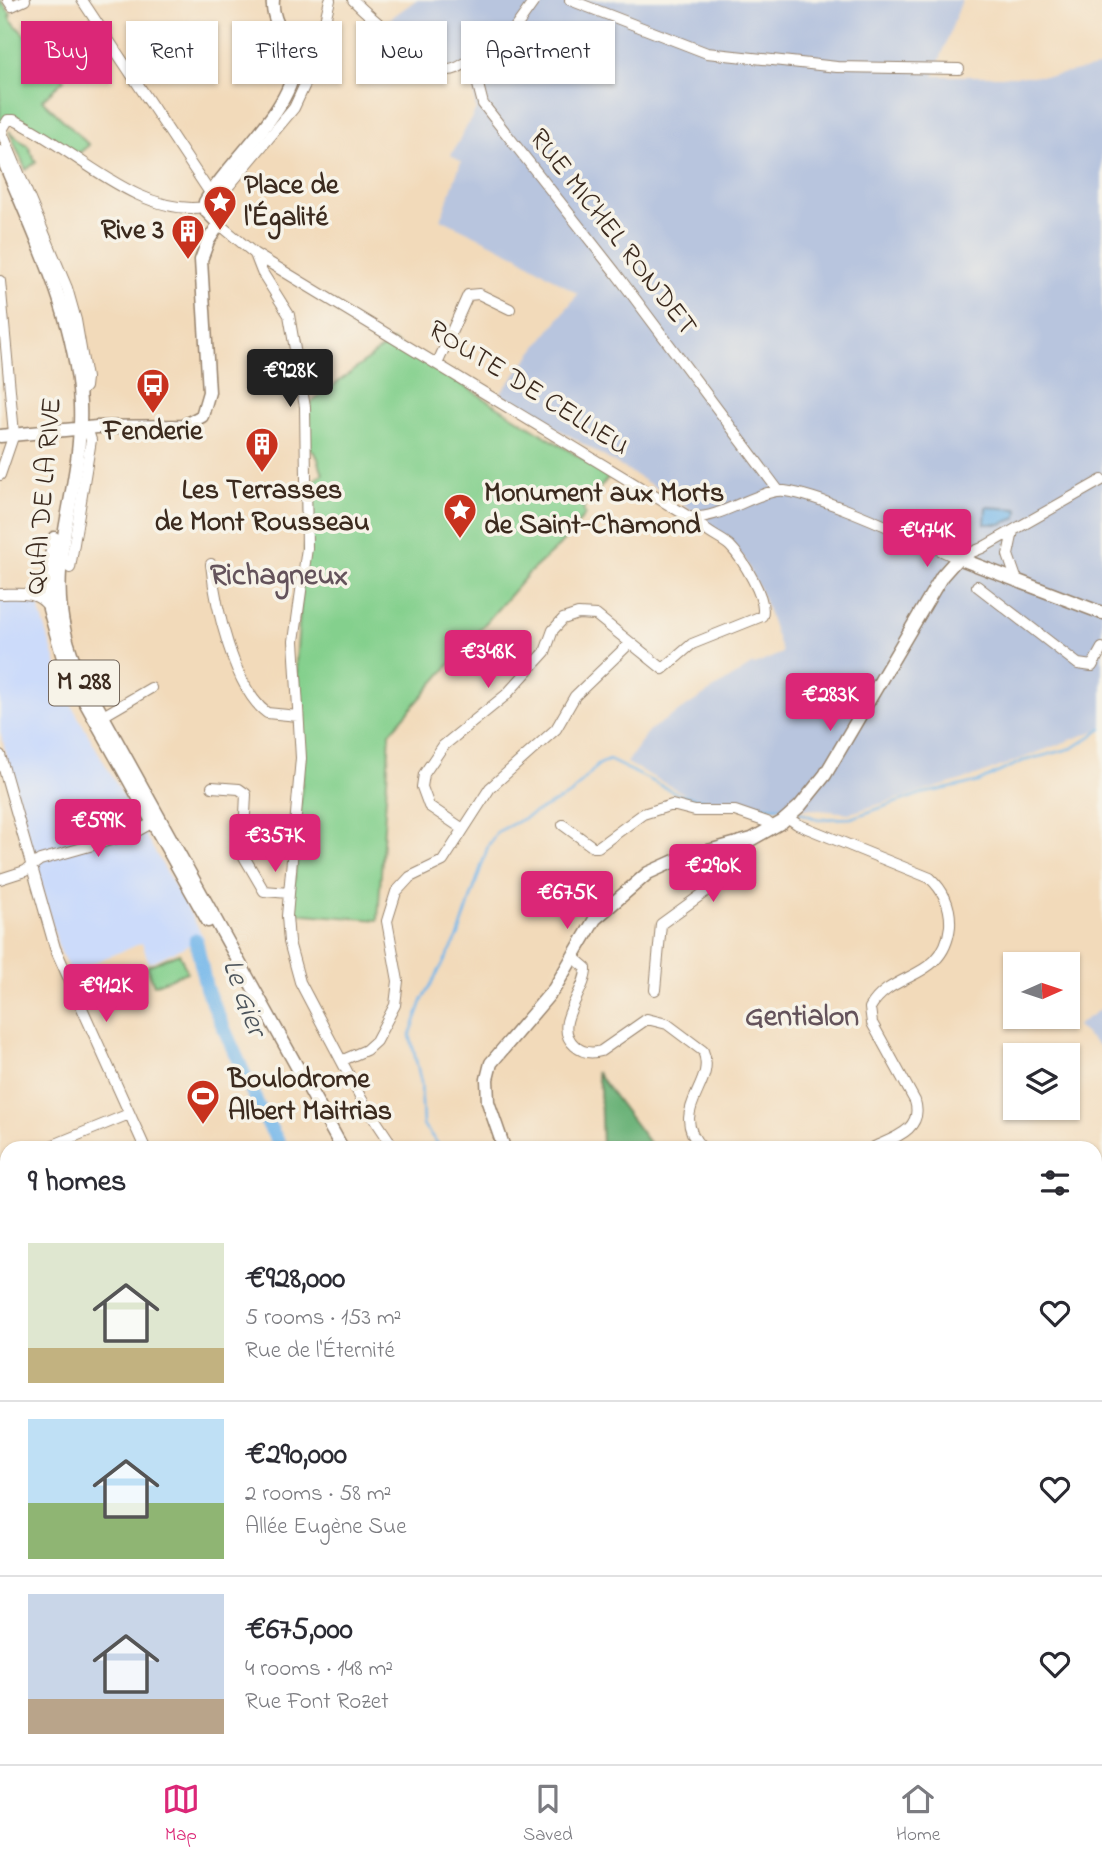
<!DOCTYPE html>
<html lang="en">
<head>
<meta charset="utf-8">
<style>
	body { margin:0; font-family:"Indie Flower",sans-serif; background:#f2f2f3; color:#2b2b33; height:100vh; display:flex; flex-direction:column; font-size:26px; white-space:nowrap }
	* { box-sizing:border-box; margin:0 }
	p { font-size:23px; color:#7c7c81 }
	.icon { flex:none; width:38px; height:38px; fill:none; stroke:currentColor; stroke-width:2; stroke-linecap:round; stroke-linejoin:round }
	.map { position:relative; flex:1; overflow:hidden }
	.side { position:absolute; left:0px; top:1141px; width:1102px; height:623px; display:flex; flex-direction:column; background:#fff; border-radius:21px 21px 0 0; box-shadow:0 2px 5px #0004 }
	.side>* { flex:none }
	.banner { position:absolute; left:21px; top:21px; width:700px; height:63px; display:flex; gap:14px }
	.needle { width:46px; rotate:87deg }
	.fabs { position:absolute; left:1003px; top:952px; display:grid; gap:14px }
	.fabs a { display:grid; place-items:center; width:77px; height:77px; border-radius:0px; background:#fff; box-shadow:0 2px 5px #0004; font-size:35px }
	.price { position:absolute; translate:-50% -60px; padding:0 16px; border-radius:7px; background:#db2777; color:#fff; font-size:23px; line-height:46px; filter:drop-shadow(0 2px 4px #0008) }
	.price::after { content:''; position:absolute; left:50%; top:42px; width:21px; height:16px; margin-left:-10px; background:inherit; clip-path:polygon(0 0,100% 0,50% 100%) }
	.price.selected { background:#222; color:#fff }
	ul { padding:0; list-style:none }
	li { display:flex; align-items:center; gap:21px; height:175px; padding:0 28px }
	li+li { border-top:2px solid #e1e1e2 }
	li span { display:grid; place-items:center; flex:none; width:196px; height:140px; border-radius:0px; color:#555 }
	li>.icon { margin-inline-start:auto }
	span .icon { width:84px; height:84px; fill:#fffc; stroke-width:1 }
	li b { font-size:30px }
	h2 { display:flex; justify-content:space-between; align-items:center; height:84px; padding:0 28px; font-size:30px }
	.chip { padding:0 24px; border-radius:0px; background:#fff; box-shadow:0 2px 5px #0004; font-size:24px; line-height:63px }
	.chip.selected { background:#db2777; color:#fff }
	.dock { display:flex; justify-content:space-around; align-items:center; height:98px; border-top:2px solid #e1e1e2; background:#fff; font-size:19px; color:#7c7c81 }
	.dock a { display:grid; justify-items:center; gap:4px }
	.dock .selected { color:#db2777 }
	.map>svg:first-child { display:block }
</style>
</head>
<body>
<div class="map">
<svg width="1102" height="1764" viewBox="0 0 1102 1764">
	<rect width="100%" height="100%" fill="#f7f3e8"/>
	<filter id="ink" filterUnits="userSpaceOnUse"><feTurbulence type="fractalNoise" baseFrequency=".0143" numOctaves="2"/><feDisplacementMap in="SourceGraphic" scale="14" xChannelSelector="R" yChannelSelector="G"/><feConvolveMatrix kernelMatrix="1 2 1 2 8 2 1 2 1" color-interpolation-filters="sRGB"/></filter>
	<filter id="wash" filterUnits="userSpaceOnUse"><feTurbulence type="fractalNoise" baseFrequency=".00686" numOctaves="4" result="noise"/><feDisplacementMap in="SourceGraphic" scale="28" xChannelSelector="R" yChannelSelector="G"/><feGaussianBlur stdDeviation="1.57" result="paint"/><feColorMatrix in="noise" values="0 0 0 0 0 0 0 0 0 0 0 0 0 0 0 0 0 1.4 0 .05"/><feComposite in="paint" operator="in"/></filter>
	<g filter="url(#wash)">
		<rect width="100%" height="100%" fill="#f2daba"/>
		<path fill="#ccdbfa" d="M0 598H36L67 697 204 938 149 963 142 943 70 972 58 946 0 731Z"/>
		<path fill="#b8c5de" d="M416 0H962L934 76H1053L1102 66V728L979 775 850 813 692 798 627 763 648 731 753 664 755 665 782 653 764 599 744 558 714 529 685 505 500 394 578 294 518 256 441 219 461 162 451 155 476 110 472 72 453 70 440 64 384 23Z
			M1102 1008V1049L1076 1026Z
			M680 1757H911L916 1764H679Z"/>
		<path fill="#84d08d" stroke="#607d56" stroke-width="2" d="M0 0 11 14 9 16 12 21 64 80 42 100 89 145 78 154 14 117 0 124Z
			M9 131 28 146 36 162 26 170Z
			M392 341 610 476 583 508 585 515 559 546 529 573 390 733 378 920 292 913 304 753 296 662 309 491H314V480L323 474 317 456 309 447 308 405Z
			M179 953 187 972 154 985 147 966Z"/>
		<path fill="#6bb278" stroke="#536e4b" stroke-width="2" d="M596 1072 653 1148H602L600 1089Z"/>
		<path fill="#74b7ea" stroke="#587084" stroke-width="2" d="M986 507 1018 509 1017 518 1001 524H985Z
			M717 1757H766L767 1764H716Z"/>
		<g fill="none" stroke-linecap="round" stroke-linejoin="round">
			<path stroke="#74b7ea" stroke-width="2.5" d="M799 812 817 819 851 818 921 794 978 782 1023 761 1073 748 1102 729
				M441 1148 423 1125 421 1082 410 1035 423 999 458 937 488 846 497 832 571 794 598 765 609 760 680 795 712 802 789 808"/>
			<path stroke="#74b7ea" stroke-width="14" d="M196 940 206 988 261 1112 282 1148"/>
		</g>
	</g>
	<g filter="url(#ink)">
		<g fill="none" stroke-linecap="round" stroke-linejoin="round">
			<defs>
				<path id="minor" d="M8 0 12 6 25 0
					M82 0 210 193
					M353 0C368 15 428 68 447 70 458 71 467 60 477 57L488 62
					M535 0 477 81 483 104 615 272 778 490
					M570 0 707 53 837 67 959 69
					M0 128 67 288 76 320 86 378 85 387 79 393
					M2 130 8 120H14C72 146 136 217 205 207
					M207 212 294 108 314 65 330 0
					M219 224 255 254 689 517C719 520 747 496 776 491 805 486 925 544 958 558L982 548 1102 480
					M255 254 262 272 289 315 305 407 307 548 294 641 301 758 287 916 289 942 300 982 362 1100 394 1148
					M0 281 14 434 0 475
					M438 362 468 295 479 294 510 309
					M1013 531 1008 555 1016 578
					M211 564C215 604 234 689 267 713L298 716
					M70 568 91 440 87 428
					M977 586 1078 664 1092 666 1102 648
					M0 594C18 594 38 590 49 608
					M103 716 151 688
					M0 755 55 948 145 1148
					M212 787 239 789 246 794 243 855 264 891 289 893
					M787 817 797 824 930 878C944 891 951 907 950 926 944 982 891 970 870 1008L872 1023 915 1101C924 1130 893 1138 872 1148
					M563 825 593 847H598L643 814 672 805 695 811H735L767 822 773 827
					M463 829 429 806 422 787 424 774 443 746 506 695 545 652 553 630 563 619 578 614 596 615 663 669 692 644 762 616C768 600 742 558 730 546 719 536 702 533 697 517
					M0 879 25 871 40 860 132 834 157 820
					M573 957 586 968C587 993 550 1024 575 1046 583 1053 591 1054 601 1051L647 1019 667 1024 703 1051C718 1085 666 1109 702 1148
					M655 990 661 924 723 879 730 870 726 867 685 864 679 859
					M343 1060 366 1050 376 1041 395 1005 398 981 387 921 396 892 410 877 443 861 490 788 556 729 575 696 630 643
					M43 1146H51L129 1114
					M1096 1226 1102 1237
					M1096 1291 1102 1285
					M0 1360 7 1363
					M1096 1365H1102
					M1096 1432 1102 1430
					M0 1458 7 1463
					M1096 1526H1102
					M1096 1577 1102 1576
					M0 1728 7 1724
					M1096 1740H1102
					M235 1757 240 1764
					M553 1757 556 1764
					M608 1757 614 1764
					M1056 1764 1059 1757"/>
				<path id="major" d="M0 152C33 233 76 315 80 404 84 503 32 575 80 675L342 1148
					M0 436 97 427 183 426 202 416 209 392 201 260 208 241 219 224 207 212 205 202C227 164 293 108 294 66 295 42 270 26 273 0
					M54 538 48 575 49 609 66 668 208 921
					M504 1148 488 1102 487 1079 491 1063 554 989 595 919 648 873 679 859 752 839 782 822 800 806 825 775 925 605 942 576 958 558 1102 613
					M0 1279 7 1286
					M451 1757 458 1764
					M670 1757 672 1764"/>
				<path id="highway" d="M966 1757 971 1764
					M980 1757 985 1764"/>
			</defs>
			<use href="#minor" stroke="#96826c" stroke-width="12"/>
			<use href="#major" stroke="#96826c" stroke-width="15"/>
			<use href="#highway" stroke="#96826c" stroke-width="17"/>
			<use href="#minor" stroke="#fff" stroke-width="10"/>
			<use href="#major" stroke="#fff" stroke-width="12"/>
			<use href="#highway" stroke="#fff" stroke-width="14"/>
			<path stroke="#3b2a1e" stroke-width="2.5" d="M0 1433 7 1439
				M316 1757 321 1764"/>
			<defs>
				<path id="minor-bridge" d="M320 1764 330 1757"/>
			</defs>
			<use href="#minor-bridge" stroke="#96826c" stroke-width="12" stroke-linecap="butt"/>
			<use href="#minor-bridge" stroke="#fff" stroke-width="10"/>
		</g>
	</g>
	<defs>
		<symbol id="sight-pin" viewBox="-11 -11 22 30"><path d="M0 17L-7.5 6A9.5 9.5 0 1 1 7.5 6Z" fill="#c8321e" stroke="#f7f3e8"/><path d="M0-6L1.8-2.2L6-1.7L2.9 1.2L3.7 5.4L0 3.3L-3.7 5.4L-2.9 1.2L-6-1.7L-1.8-2.2Z" fill="#fff"/></symbol>
		<symbol id="building-pin" viewBox="-11 -11 22 30"><path d="M0 17L-7.5 6A9.5 9.5 0 1 1 7.5 6Z" fill="#c8321e" stroke="#f7f3e8"/><path d="M-4-6H4V6H1V3H-1V6H-4ZM-2.5-4.3h1.7v1.8h-1.7ZM.8-4.3h1.7v1.8H.8ZM-2.5-1h1.7V.8h-1.7ZM.8-1h1.7V.8H.8Z" fill="#fff"/></symbol>
		<symbol id="bus-pin" viewBox="-11 -11 22 30"><path d="M0 17L-7.5 6A9.5 9.5 0 1 1 7.5 6Z" fill="#c8321e" stroke="#f7f3e8"/><path d="M-5-6H5V4H4V6H2V4H-2V6H-4V4H-5ZM-3.5-4V0h7V-4ZM-3.5 1.2v1.5H-2V1.2ZM2 1.2v1.5H3.5V1.2Z" fill="#fff"/></symbol>
		<symbol id="stadium-pin" viewBox="-11 -11 22 30"><path d="M0 17L-7.5 6A9.5 9.5 0 1 1 7.5 6Z" fill="#c8321e" stroke="#f7f3e8"/><path d="M0-5a6.5 5 0 1 0 0 10a6.5 5 0 1 0 0-10ZM-3.5-1.8h7v3.6h-7Z" fill="#fff"/></symbol>
	</defs>
	<g fill-rule="evenodd">
		<use href="#sight-pin" x="201" y="183" width="38" height="52"/>
		<use href="#building-pin" x="169" y="212" width="38" height="52"/>
		<use href="#bus-pin" x="134" y="366" width="38" height="52"/>
		<use href="#building-pin" x="243" y="425" width="38" height="52"/>
		<use href="#sight-pin" x="441" y="491" width="38" height="52"/>
		<use href="#stadium-pin" x="184" y="1077" width="38" height="52"/>
	</g>
	<g text-anchor="middle" dominant-baseline="central" stroke-width="7" stroke-linejoin="round" paint-order="stroke">
		<rect fill="#f7f3e8" stroke="#73665b" stroke-width="2" x="49" y="660.5" width="70" height="45" rx="5"/>
		<g font-size="26" font-weight="bold" fill="#3b2a1e">
			<text x="84" y="683">M 288</text>
		</g>
		<g font-size="28" font-weight="bold" fill="#3b2a1e" stroke="#f7f3e8" text-anchor="start">
			<text x="244" y="186">Place de<tspan x="244" dy="32">l'Égalité</tspan></text>
			<text x="164" y="231" text-anchor="end">Rive 3</text>
			<text x="153" y="432" text-anchor="middle">Fenderie</text>
			<text x="262" y="491" text-anchor="middle">Les Terrasses<tspan x="262" dy="32">de Mont Rousseau</tspan></text>
			<text x="484" y="494">Monument aux Morts<tspan x="484" dy="32">de Saint-Chamond</tspan></text>
			<text x="228" y="1080">Boulodrome<tspan x="228" dy="32">Albert Maitrias</tspan></text>
		</g>
		<g font-size="28" fill="#3b2a1e" stroke="#f7f3e8">
			<text transform="translate(612 233) rotate(52)">RUE MICHEL RONDET</text>
			<text transform="translate(528 389) rotate(32)">ROUTE DE CELLIEU</text>
			<text transform="translate(45 496) rotate(-85)">QUAI DE LA RIVE</text>
		</g>
		<g font-size="30" font-weight="bold" fill="#64535b" stroke="#f7f3e8">
			<text x="279" y="577">Richagneux</text>
			<text x="802" y="1018">Gentialon</text>
		</g>
		<g font-size="30" font-style="italic" fill="#4c545b" stroke="#f7f3e8">
			<text transform="translate(243 998) rotate(70)">Le Gier</text>
		</g>
	</g>
</svg>
<div class="fabs">
<a><svg class="needle" viewBox="-14 -14 28 28"><path d="M0-13l5 13h-10z" fill="#e53935"/><path d="M0 13l5-13h-10z" fill="#7c7c81"/></svg></a>
<a><svg class="icon" aria-label="layers" viewBox="0 0 24 24"><path d="M12 4l9 5-9 5-9-5zM3 14l9 5 9-5"/></svg></a>
</div>
<b class="price selected" style="left:290px;top:409px">€928K</b>
<b class="price" style="left:927px;top:569px">€474K</b>
<b class="price" style="left:488px;top:690px">€348K</b>
<b class="price" style="left:830px;top:733px">€283K</b>
<b class="price" style="left:98px;top:859px">€599K</b>
<b class="price" style="left:275px;top:874px">€357K</b>
<b class="price" style="left:713px;top:904px">€290K</b>
<b class="price" style="left:567px;top:931px">€675K</b>
<b class="price" style="left:106px;top:1024px">€912K</b>
<div class="banner">
<a class="chip selected">Buy</a>
<a class="chip">Rent</a>
<a class="chip">Filters</a>
<a class="chip">New</a>
<a class="chip">Apartment</a>
</div>
<section class="side">
<h2>9 homes<svg class="icon" aria-label="filters" viewBox="0 0 24 24"><path d="M4 7h16M4 17h16"/><circle cx="9" cy="7" r="2"/><circle cx="15" cy="17" r="2"/></svg></h2>
<ul>
<li><span style="background:linear-gradient(#dfe7d0 75%,#c2b280 0)"><svg class="icon" aria-label="home" viewBox="0 0 24 24"><path d="M3 11l9-7 9 7M6 9v11h12V9"/></svg></span><div><b>€928,000</b><p>5 rooms · 153 m²</p><p>Rue de l'Éternité</p></div><svg class="icon" aria-label="heart" viewBox="0 0 24 24"><path d="M12 20l-8-8c-3-5 5-10 8-4 3-6 11-1 8 4z"/></svg></li>
<li><span style="background:linear-gradient(#bfe0f5 60%,#8fb573 0)"><svg class="icon" aria-label="home" viewBox="0 0 24 24"><path d="M3 11l9-7 9 7M6 9v11h12V9"/></svg></span><div><b>€290,000</b><p>2 rooms · 58 m²</p><p>Allée Eugène Sue</p></div><svg class="icon" aria-label="heart" viewBox="0 0 24 24"><path d="M12 20l-8-8c-3-5 5-10 8-4 3-6 11-1 8 4z"/></svg></li>
<li><span style="background:linear-gradient(#c9d6e8 75%,#b9a48a 0)"><svg class="icon" aria-label="home" viewBox="0 0 24 24"><path d="M3 11l9-7 9 7M6 9v11h12V9"/></svg></span><div><b>€675,000</b><p>4 rooms · 148 m²</p><p>Rue Font Rozet</p></div><svg class="icon" aria-label="heart" viewBox="0 0 24 24"><path d="M12 20l-8-8c-3-5 5-10 8-4 3-6 11-1 8 4z"/></svg></li>
</ul>
</section>
</div>
<nav class="dock">
<a class="selected"><svg class="icon" aria-label="map" viewBox="0 0 24 24"><path d="M3 6l6-2 6 2 6-2v14l-6 2-6-2-6 2zM9 4v14M15 6v14"/></svg>Map</a>
<a><svg class="icon" aria-label="saved" viewBox="0 0 24 24"><path d="M7 4h10v16l-5-4-5 4z"/></svg>Saved</a>
<a><svg class="icon" aria-label="home" viewBox="0 0 24 24"><path d="M3 11l9-7 9 7M6 9v11h12V9"/></svg>Home</a>
</nav>
</body>
</html>
